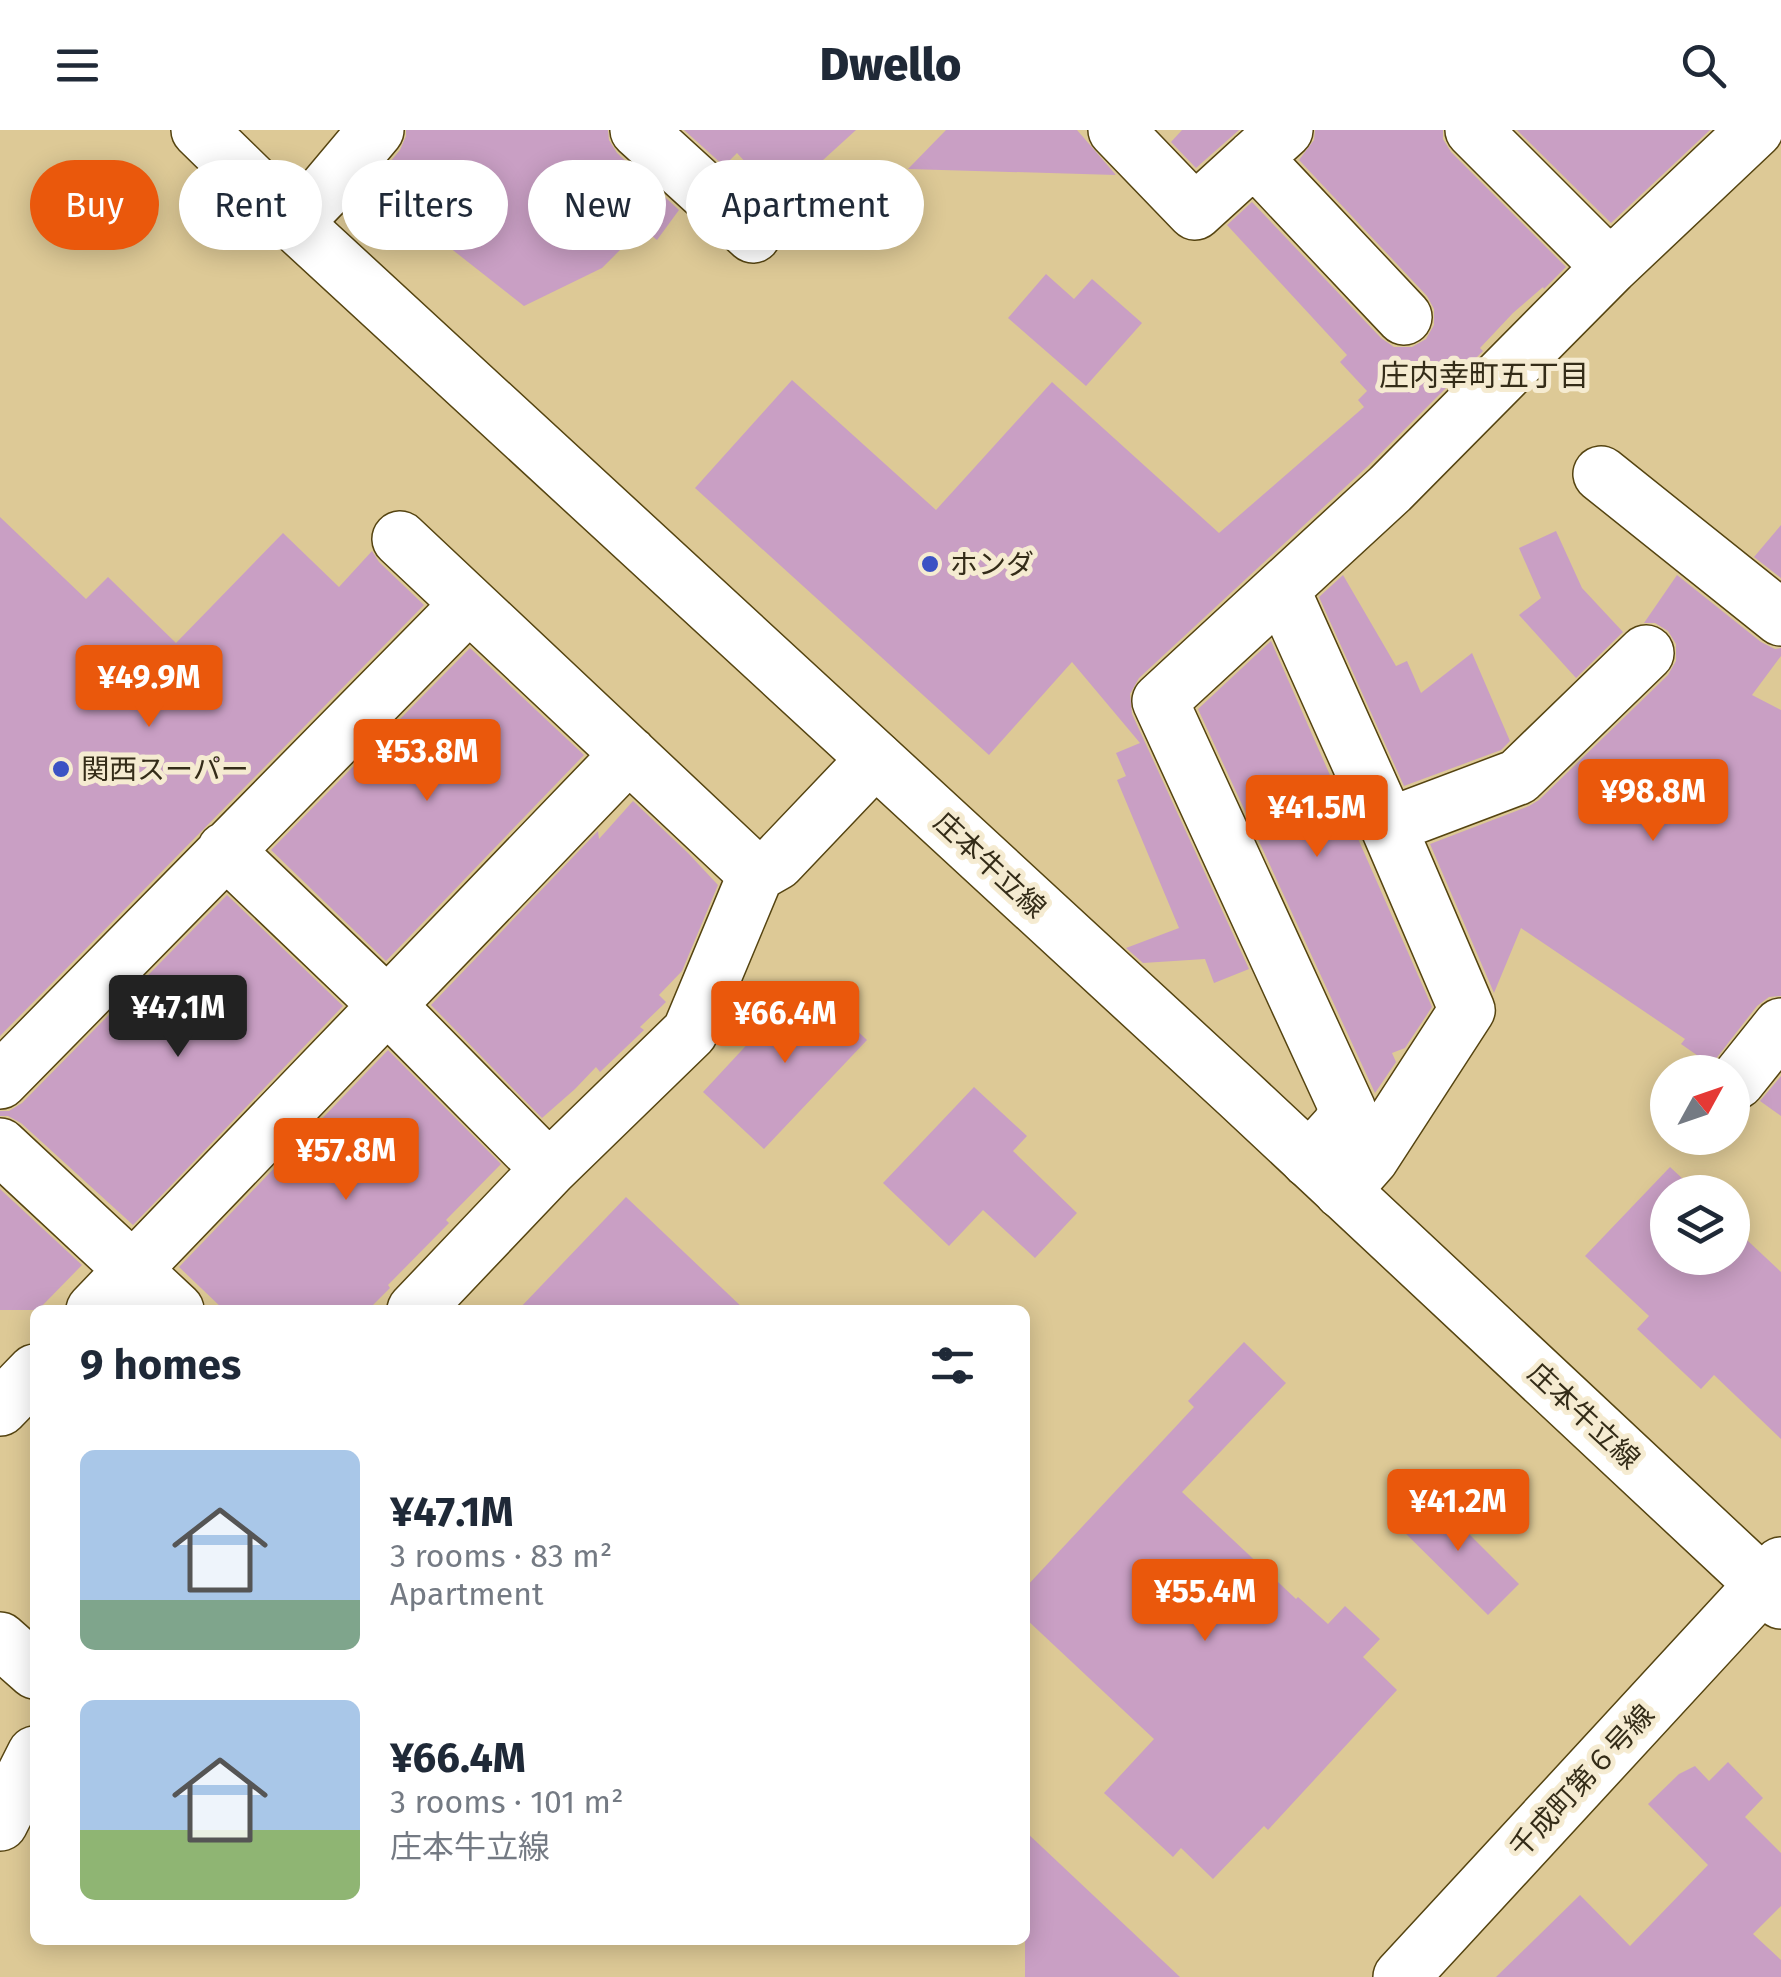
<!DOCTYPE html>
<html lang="en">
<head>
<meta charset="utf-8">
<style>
	body { margin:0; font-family:"Fira Sans","Noto Sans JP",sans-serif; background:#f2f2f3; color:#1f2937; height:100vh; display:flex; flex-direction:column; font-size:38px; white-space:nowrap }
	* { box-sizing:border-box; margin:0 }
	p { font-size:32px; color:#747a83 }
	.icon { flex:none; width:55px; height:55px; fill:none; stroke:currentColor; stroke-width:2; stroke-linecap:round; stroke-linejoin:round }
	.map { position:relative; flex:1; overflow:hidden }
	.side { position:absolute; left:30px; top:1175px; width:1000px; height:640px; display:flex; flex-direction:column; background:#fff; border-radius:15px; box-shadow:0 5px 25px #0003 }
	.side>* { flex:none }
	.banner { position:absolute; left:30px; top:30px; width:1000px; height:90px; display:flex; gap:20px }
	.needle { width:65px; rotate:50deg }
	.tools { position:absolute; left:1650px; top:925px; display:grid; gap:20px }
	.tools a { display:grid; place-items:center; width:100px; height:100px; border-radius:50%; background:#fff; box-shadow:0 5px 25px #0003; font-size:50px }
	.price { position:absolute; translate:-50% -85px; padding:0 22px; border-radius:10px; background:#ea580c; color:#fff; font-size:32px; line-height:65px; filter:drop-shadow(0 2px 5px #0008) }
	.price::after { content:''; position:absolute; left:50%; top:60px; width:30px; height:22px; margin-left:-15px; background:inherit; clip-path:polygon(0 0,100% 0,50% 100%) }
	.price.selected { background:#222; color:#fff }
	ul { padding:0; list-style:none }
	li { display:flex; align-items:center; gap:30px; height:250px; padding:0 50px }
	li span { display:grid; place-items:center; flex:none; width:280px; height:200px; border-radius:15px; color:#555 }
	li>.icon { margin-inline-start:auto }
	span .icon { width:120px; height:120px; fill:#fffc; stroke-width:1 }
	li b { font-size:42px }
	h2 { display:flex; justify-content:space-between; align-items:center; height:120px; padding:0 50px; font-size:42px }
	.pill { padding:0 35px; border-radius:45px; background:#fff; box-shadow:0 5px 25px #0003; font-size:35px; line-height:90px }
	.pill.selected { background:#ea580c; color:#fff }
	header { display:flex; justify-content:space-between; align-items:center; height:130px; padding:0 50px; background:#fff; font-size:45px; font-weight:800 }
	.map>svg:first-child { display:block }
</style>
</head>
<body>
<header><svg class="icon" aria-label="menu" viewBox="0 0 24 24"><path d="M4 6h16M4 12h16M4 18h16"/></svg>Dwello<svg class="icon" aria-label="search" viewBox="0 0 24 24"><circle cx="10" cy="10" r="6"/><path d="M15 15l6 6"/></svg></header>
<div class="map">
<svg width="1781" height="1847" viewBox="0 0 1781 1847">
	<rect width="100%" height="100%" fill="#ddc996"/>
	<path fill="#c99fc4" d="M406 0H608L609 10 617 23 679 80 657 110 642 98 602 138 524 176 426 99 420 107 364 63 400 20 406 6Z
		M684 0H856L800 51 769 58 737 23 724 36Z
		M946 0H1077L1116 45 908 39Z
		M1182 0H1239L1196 38 1171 12Z
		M1315 0H1443V9L1451 22 1566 137 1544 159 1543 157 1513 183 1480 218 1483 221 1368 336 1139 548 1130 564 1132 584 1249 839 1214 853 1205 829 1143 833 1126 818 1179 798 1117 650 1126 646 1116 623 1140 613 1072 532 989 625 695 358 792 250 936 380 1052 252 1219 403 1364 277 1358 270 1367 261 1340 232 1347 225 1227 95 1252 72 1381 208 1394 217H1412L1426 209 1434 195V179L1427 166 1299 30 1314 10Z
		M1517 0H1710L1611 93Z
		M1046 144 1074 169 1092 149 1142 193 1086 256 1008 188Z
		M0 387 86 469 108 447 176 513 283 403 339 457 372 421 379 432 424 475 0 906Z
		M1781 395V448L1754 427Z
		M1556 401 1582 458 1623 502 1576 548 1519 485 1541 468 1519 418Z
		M1343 445 1396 536 1407 531 1421 563 1472 523 1510 611 1501 620 1404 656 1319 467Z
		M1677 445 1761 512 1775 519 1781 518V526L1752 565 1781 580V866L1769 867 1757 876 1711 935 1681 914 1685 909 1521 798 1494 863 1430 714 1529 676 1539 670 1668 545 1676 531V514L1668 501 1655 493H1644Z
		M1271 511 1432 877 1405 918 1392 923 1396 932 1375 963 1198 579Z
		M470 518 584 625 386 831 271 720Z
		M633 671 688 723 718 755 682 841 659 865 666 872 640 897 644 900 600 942 596 937 575 959 542 988 431 875 598 701 599 709Z
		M227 765 343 876 133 1095 21 993 8 986H0V981H9L22 973Z
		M805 852 867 910 764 1019 703 962Z
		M388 920 501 1034 446 1090 449 1093 388 1155 390 1158 368 1180H224L179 1137Z
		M1781 946V986L1760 971Z
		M974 957 1027 1006 1013 1021 1077 1083 1035 1128 983 1080 949 1116 883 1053Z
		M1670 1037 1697 1062H1668V1128H1732V1096L1781 1142V1309L1714 1245 1701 1259 1637 1199 1649 1186 1585 1126Z
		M0 1059 82 1135 38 1180H0Z
		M626 1067 745 1180H518Z
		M1244 1212 1286 1253 1182 1362 1296 1469 1298 1467 1328 1494 1345 1476 1380 1509 1363 1527 1397 1560 1268 1700 1264 1696 1213 1749 1181 1718 1173 1727 1104 1663 1154 1609 1025 1488V1458L1194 1277 1188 1271Z
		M1429 1364 1519 1454 1488 1485 1397 1395Z
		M1728 1632 1763 1668 1745 1687 1781 1723V1776L1753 1804 1781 1830V1847H1496L1580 1765 1630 1816 1708 1735 1648 1674 1679 1644 1695 1636 1709 1651Z
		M1025 1701 1180 1847H1025Z"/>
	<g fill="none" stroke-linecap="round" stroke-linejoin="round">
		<defs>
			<path id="minor" d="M638 0 753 105
				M1116 0 1195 82 1285 0
				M1473 0 1610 137 1755 0
				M1254 28 1404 187
				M294 93 324 62 376 0
				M1601 344 1781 488
				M400 409 756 744
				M1282 460 1388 696 1467 880 1371 1028 1342 1061
				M1388 696 1518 647 1646 523
				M225 720 388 876 549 1039
				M0 951 469 474
				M1737 951 1781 896
				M0 1016 176 1180
				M1309 1030 1339 997 1348 980 1160 571 1390 359 1610 137
				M94 1180 629 624
				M415 1180 549 1039 690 902 756 744 777 732 875 629
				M0 1278 35 1242
				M0 1510 35 1541
				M0 1693 35 1624
				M1401 1847 1781 1435"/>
			<path id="major" d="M199 0 294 93 1238 963 1781 1471"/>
		</defs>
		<use href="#minor" stroke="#541" stroke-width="58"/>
		<use href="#major" stroke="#541" stroke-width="58"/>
		<use href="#minor" stroke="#fff" stroke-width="55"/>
		<use href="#major" stroke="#fff" stroke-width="55"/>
	</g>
	<g fill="#3b52c4" stroke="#f5ebd1" stroke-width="4">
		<circle cx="930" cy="434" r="10"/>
		<circle cx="61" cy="639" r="10"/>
	</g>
	<g text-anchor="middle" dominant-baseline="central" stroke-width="10" stroke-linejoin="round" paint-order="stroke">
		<g font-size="28" fill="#342c18" stroke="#f5ebd1" text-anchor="start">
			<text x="950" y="434">ホンダ</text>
			<text x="81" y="639">関西スーパー</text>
		</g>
		<g font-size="28" fill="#342c18" stroke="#f5ebd1">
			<text transform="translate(990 735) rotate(43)">庄本牛立線</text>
			<text transform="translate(1584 1286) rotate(43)">庄本牛立線</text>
			<text transform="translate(1582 1651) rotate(-47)">千成町第６号線</text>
		</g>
		<g font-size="30" fill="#342c18" stroke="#f5ebd1">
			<text x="1484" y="246">庄内幸町五丁目</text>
		</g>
	</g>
</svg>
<div class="tools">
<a><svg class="needle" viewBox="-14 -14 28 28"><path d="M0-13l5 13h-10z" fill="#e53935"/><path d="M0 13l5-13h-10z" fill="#747a83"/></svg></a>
<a><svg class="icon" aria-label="layers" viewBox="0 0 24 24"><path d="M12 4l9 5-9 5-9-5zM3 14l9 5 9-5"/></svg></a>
</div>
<b class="price" style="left:149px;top:600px">¥49.9M</b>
<b class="price" style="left:427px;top:674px">¥53.8M</b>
<b class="price" style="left:1653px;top:714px">¥98.8M</b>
<b class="price" style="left:1317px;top:730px">¥41.5M</b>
<b class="price selected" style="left:178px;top:930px">¥47.1M</b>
<b class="price" style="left:785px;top:936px">¥66.4M</b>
<b class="price" style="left:346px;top:1073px">¥57.8M</b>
<b class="price" style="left:1458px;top:1424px">¥41.2M</b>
<b class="price" style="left:1205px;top:1514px">¥55.4M</b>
<div class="banner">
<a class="pill selected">Buy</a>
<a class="pill">Rent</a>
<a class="pill">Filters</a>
<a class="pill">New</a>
<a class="pill">Apartment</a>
</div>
<section class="side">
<h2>9 homes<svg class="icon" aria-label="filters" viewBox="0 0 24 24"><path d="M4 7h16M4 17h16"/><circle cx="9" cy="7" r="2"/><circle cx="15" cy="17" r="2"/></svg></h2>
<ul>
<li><span style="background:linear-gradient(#a9c7e8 75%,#7fa58c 0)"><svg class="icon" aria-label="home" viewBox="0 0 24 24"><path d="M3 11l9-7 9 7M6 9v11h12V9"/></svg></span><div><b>¥47.1M</b><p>3 rooms · 83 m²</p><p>Apartment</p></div></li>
<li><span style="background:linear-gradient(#a9c7e8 65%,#8fb573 0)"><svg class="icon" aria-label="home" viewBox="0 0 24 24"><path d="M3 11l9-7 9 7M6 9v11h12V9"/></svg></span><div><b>¥66.4M</b><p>3 rooms · 101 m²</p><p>庄本牛立線</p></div></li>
</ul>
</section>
</div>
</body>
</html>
